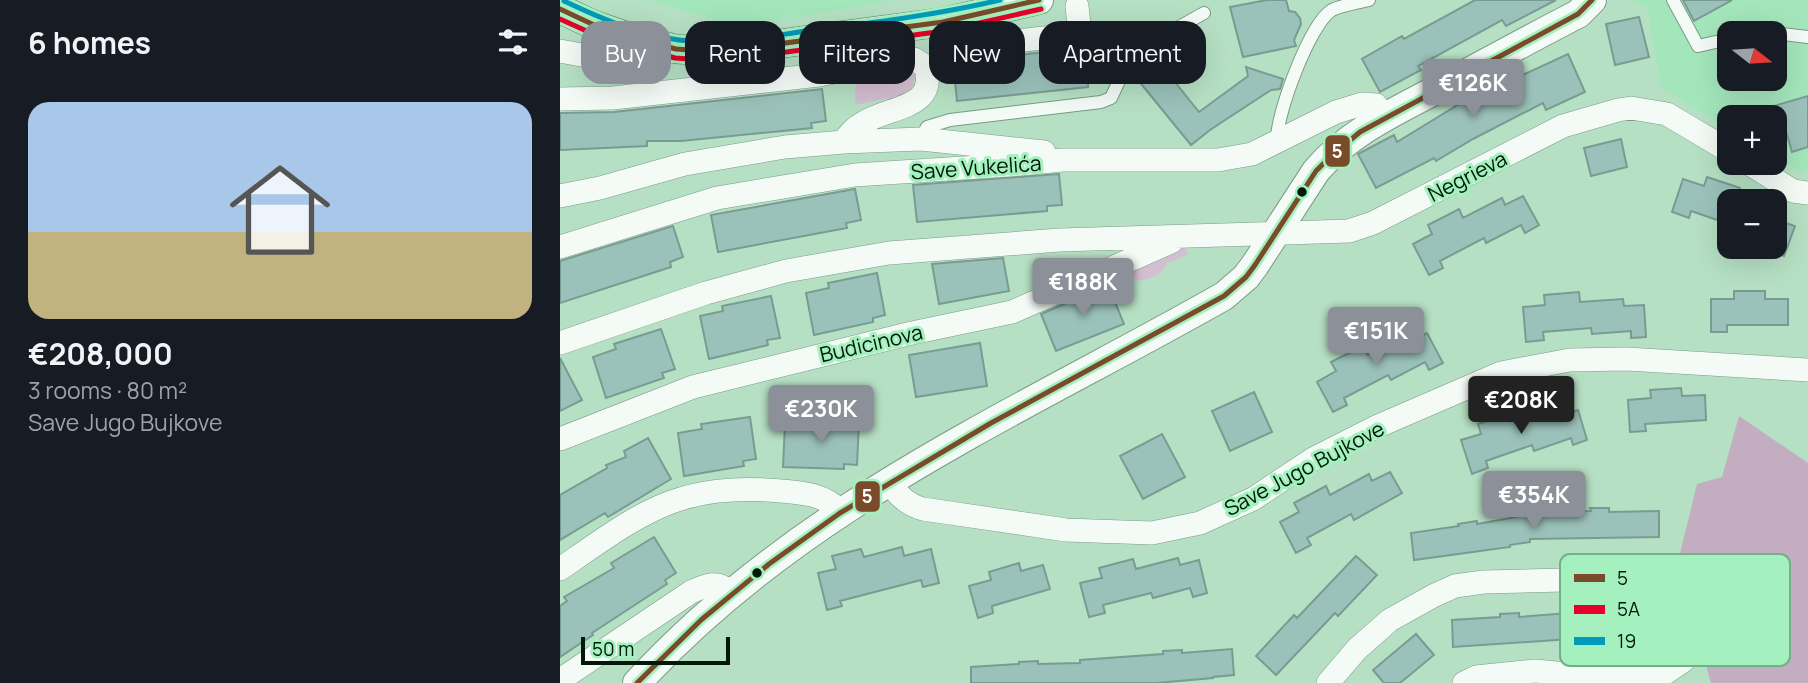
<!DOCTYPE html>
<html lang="en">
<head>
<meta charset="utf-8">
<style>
	body { margin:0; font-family:Manrope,sans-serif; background:#20242c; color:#f1f3f6; height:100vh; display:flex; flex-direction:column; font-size:26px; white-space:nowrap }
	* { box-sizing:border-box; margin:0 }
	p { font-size:23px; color:#9ea1a6 }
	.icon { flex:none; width:38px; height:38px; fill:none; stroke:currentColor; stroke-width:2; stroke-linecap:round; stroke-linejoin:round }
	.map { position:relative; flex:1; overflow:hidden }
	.panel { display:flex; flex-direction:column; background:#171b24; width:560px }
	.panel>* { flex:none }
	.guide { position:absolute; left:21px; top:21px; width:665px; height:63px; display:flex; gap:14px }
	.needle { width:46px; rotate:107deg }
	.fabs { position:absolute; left:1157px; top:21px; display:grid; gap:14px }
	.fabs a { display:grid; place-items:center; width:70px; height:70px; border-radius:14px; background:#171b24; box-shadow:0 7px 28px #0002; font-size:35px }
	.scale { position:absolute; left:21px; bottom:18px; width:149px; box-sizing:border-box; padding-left:7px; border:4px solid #001908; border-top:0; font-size:19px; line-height:24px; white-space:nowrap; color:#001908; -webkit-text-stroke:5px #a4f1bf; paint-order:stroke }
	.price { position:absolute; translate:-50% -60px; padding:0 16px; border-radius:7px; background:#8c9099; color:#fff; font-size:23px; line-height:46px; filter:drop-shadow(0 2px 4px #0008) }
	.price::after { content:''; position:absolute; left:50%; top:42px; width:21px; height:16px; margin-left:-10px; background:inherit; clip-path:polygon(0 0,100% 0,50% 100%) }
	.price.current { background:#222; color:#fff }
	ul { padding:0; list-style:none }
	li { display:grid; align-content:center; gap:14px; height:371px; padding:0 28px }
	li+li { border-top:2px solid #363941 }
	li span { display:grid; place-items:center; height:217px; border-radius:21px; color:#555 }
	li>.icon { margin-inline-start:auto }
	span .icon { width:126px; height:126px; fill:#fffc; stroke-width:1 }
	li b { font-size:30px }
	h2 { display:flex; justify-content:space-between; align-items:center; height:84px; padding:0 28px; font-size:30px }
	.pill { padding:0 24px; border-radius:21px; background:#171b24; box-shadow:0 7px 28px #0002; font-size:24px; line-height:63px }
	.pill.current { background:#8c9099; color:#fff }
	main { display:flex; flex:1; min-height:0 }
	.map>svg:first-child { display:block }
</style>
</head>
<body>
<main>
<section class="panel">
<h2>6 homes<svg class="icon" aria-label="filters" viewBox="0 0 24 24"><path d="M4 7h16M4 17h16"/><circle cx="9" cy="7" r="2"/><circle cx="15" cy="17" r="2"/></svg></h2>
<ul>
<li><span style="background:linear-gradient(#a9c7e8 60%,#c2b280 0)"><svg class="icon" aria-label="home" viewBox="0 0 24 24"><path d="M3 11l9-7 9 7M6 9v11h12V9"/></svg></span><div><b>€208,000</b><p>3 rooms · 80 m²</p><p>Save Jugo Bujkove</p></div></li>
</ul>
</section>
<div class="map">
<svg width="1248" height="683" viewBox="0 0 1248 683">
	<rect width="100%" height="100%" fill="#b6e0c4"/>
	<path fill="#a4e6bc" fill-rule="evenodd" d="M86 0H337L180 27Z
		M1070 0H1248V171L1241 173 1215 157 1214 117H1169V129L1101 87 1087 7ZM1169 33H1214V79H1169Z"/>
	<path fill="#d4bed1" d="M348 69 354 72 355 76 352 88 339 96 295 105 296 73Z
		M624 245 628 255 607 263C600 276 593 278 579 281L574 277H564L560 267Z"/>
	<path fill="#c2aec0" d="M1179 416 1248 463V683H1151L1117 566 1137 484 1162 477Z"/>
	<path fill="#9bc2ba" stroke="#799c92" stroke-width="2" d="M707 0H726L729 11 735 12 740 18 741 24 734 40 736 46 683 57 670 7Z
		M915 0H996L946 26 942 20 858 66 861 70 820 92 802 59 842 36 844 39Z
		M1123 0H1172L1134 21Z
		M1079 17 1089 57 1055 65 1046 24Z
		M533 39H538L542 81 528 82V87L397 101 393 62 522 48 529 45Z
		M1008 54 1025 92 986 110 983 103 913 139 876 161 874 158 816 188 798 154 800 153 834 135 837 142 904 101 901 95 939 76 943 84Z
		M599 62 639 112 688 76 686 67 723 79 720 89 711 90 650 130 631 145 578 80Z
		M262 89 266 121 251 123 252 128 121 141H87V146L0 150V113L54 112Z
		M1248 96V147L1232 152 1225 128 1214 131V106Z
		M1061 139 1067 167 1031 176 1024 148Z
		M499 174 502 205 487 206V211L357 222 353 185Z
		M1147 177 1180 188 1177 198 1179 201H1163L1169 203V224L1131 211 1129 218 1112 212 1123 179 1144 186Z
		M295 189 301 220 286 223 287 228 158 252 151 215Z
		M963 196 979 225 965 233 961 225 926 243 924 238 880 261 883 268 869 275 853 244 872 234 868 225 899 209 903 218 942 198 945 205Z
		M1214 219 1235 226 1224 256 1210 251 1211 247H1214Z
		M113 226 123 257 110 262 111 267 0 303V261Z
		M443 258 449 291 379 304 372 264Z
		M317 273 325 315 313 318V322L254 335 246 293 269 288 268 283Z
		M548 285 564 324 496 351 481 314Z
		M1174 291H1205V299H1228V325H1167V332H1151V299H1174Z
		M1019 292 1020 302 1063 299 1064 306 1084 305 1086 337 1071 338V331L1032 334 1031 328 983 332 984 340 966 342 963 307 985 305 984 295Z
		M211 296 220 338 207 340 208 345 149 359 140 316 163 311 162 306Z
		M101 329 115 369 102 373 104 378 46 398 33 357 56 349 54 344Z
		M867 333 883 363 869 370 865 362 831 380 828 375 784 398 787 405 773 412 757 382 776 371 771 362 803 346 808 355 846 335 849 342Z
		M420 343 427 386 356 397 349 355Z
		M0 358 22 400 0 411Z
		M1121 388 1122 396 1145 395 1146 420 1085 424 1086 431 1070 432 1068 400 1091 398 1090 390Z
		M694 392 712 432 670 451 652 411Z
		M996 409 998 416 1018 410 1027 440 1013 445 1011 438 974 451 972 445 926 461 928 468 912 474 901 440 921 434 918 424 952 413 955 423Z
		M190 417 196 459 183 461 184 466 124 476 118 433 142 429 141 424Z
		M249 420 299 422 297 465 284 464V469L223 467 225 424 249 425Z
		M602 434 625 477 583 499 560 456Z
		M88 438 111 479 48 517 45 513 0 540V495L47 468 46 465 66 457 64 451Z
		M830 472 842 493 794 520 791 514 747 538 751 545 736 553 720 522 739 512 734 503 766 486 770 495 809 474 812 481Z
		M1030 508H1049V512L1099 511V537L970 539V542L950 545V547L854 560 851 533 899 526 898 524 917 521V524L984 512 1031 511Z
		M94 537 116 573 105 580 107 584 32 633 33 635 0 657V606L7 601 4 597 54 568 51 563Z
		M342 547 344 556 371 549 379 583 363 587 361 580 280 601 282 606 267 610 258 573 276 569 272 556 301 549 304 557Z
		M796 556 817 575 778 616 775 613 716 675 696 656 734 615 737 618Z
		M618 558 620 565 639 560 647 593 633 597 630 588 593 598 591 593 543 605 545 613 529 617 520 583 542 578 539 568 573 559 576 569Z
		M459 563 461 571 483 565 490 589 432 606 433 613 418 618 409 586 431 580 429 572Z
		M959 613V617L1009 613 1011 639 893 647 892 620 940 617V614Z
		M856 634 874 655 840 683H824L813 670Z
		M672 649 674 675 653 677V678L596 683H411V667L459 664V662L478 661V664L520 663V660L603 654V651L622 650V653Z"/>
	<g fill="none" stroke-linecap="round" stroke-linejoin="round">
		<defs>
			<path id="service" d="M1113 0 1138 46 1169 39
				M1191 33H1214
				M1214 33 1248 37
				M361 139 367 127 390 120 541 102 551 98 564 70 580 49 644 13
				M717 142C715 117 750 23 772 10 782 5 797 3 809 0"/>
			<path id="minor" d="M393 48 520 34 517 6
				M0 51 49 60 80 61 116 49
				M0 99 53 98 259 75 342 59H354L365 66C382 119 305 101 284 142
				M1188 163 1233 191 1248 193
				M0 196 40 188 125 164 225 147 284 142 361 139 484 152
				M0 247 157 198 295 175 449 165 503 160H658L692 154 776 112 802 104 816 105 824 116
				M0 343 146 293 226 271 329 253 500 240 789 231 813 223 1003 126 1058 110 1071 108 1107 114 1169 151
				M0 439 133 387 352 333 452 312 611 242
				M329 480C337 495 346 504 363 509L506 530 592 533 640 523 693 499 753 459 816 427 941 373 1010 360 1067 359 1248 370
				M0 569C81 513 118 482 221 491 243 493 264 494 280 511
				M0 680 131 592C146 585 159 579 171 594
				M768 683 797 649 830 620 873 596 895 586 924 582 1086 578 1112 587 1128 602 1133 612V635L1123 661 1101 676 1077 678 1038 677 975 671 916 677 904 683"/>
			<path id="tertiary" d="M0 9 34 25 69 37 116 49 158 52 383 22 479 0
				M77 683C240 505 458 413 664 296L686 277 695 265 756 171C791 130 839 110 885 85 929 61 973 37 1018 14L1032 0"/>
		</defs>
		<use href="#service" stroke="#7a9b86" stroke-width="14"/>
		<use href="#minor" stroke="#7a9b86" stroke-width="24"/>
		<use href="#tertiary" stroke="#7a9b86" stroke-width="30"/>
		<use href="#service" stroke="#f4faf6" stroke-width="12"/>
		<use href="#minor" stroke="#f4faf6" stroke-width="23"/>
		<use href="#tertiary" stroke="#f4faf6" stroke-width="28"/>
		<defs>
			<path id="bus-1" d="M0 9 34 25 69 37 116 49 158 52 383 22 479 0
				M77 683 141 620 209 564 280 513 431 423 664 296 686 277 695 265 756 171 770 157 800 132 1018 14 1032 0"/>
			<path id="bus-2" d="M0 19 31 33 67 45 115 58 158 61 384 31 481 9"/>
			<path id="bus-3" d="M4 1C40 18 79 35 119 40 162 46 204 37 246 31 311 23 376 15 440 0"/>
		</defs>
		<use href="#bus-1" stroke="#a4f1bf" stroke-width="10"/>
		<use href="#bus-2" stroke="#a4f1bf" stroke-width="10"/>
		<use href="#bus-3" stroke="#a4f1bf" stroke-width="10"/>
		<use href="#bus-1" stroke="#7a4b2a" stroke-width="5"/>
		<use href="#bus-2" stroke="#e4002b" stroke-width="5"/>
		<use href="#bus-3" stroke="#009bba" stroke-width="5"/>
	</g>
	<g fill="#001908" stroke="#a4f1bf" stroke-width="2.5">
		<circle cx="742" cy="192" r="6"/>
		<circle cx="197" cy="573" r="6"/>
	</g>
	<g text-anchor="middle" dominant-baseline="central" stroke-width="6" stroke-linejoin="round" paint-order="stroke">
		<g font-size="21" fill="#001908" stroke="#a4f1bf">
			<text transform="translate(416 167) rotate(-4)">Save Vukelića</text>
			<text transform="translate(907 176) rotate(-27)">Negrieva</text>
			<text transform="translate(311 343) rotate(-13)">Budicinova</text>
			<text transform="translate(744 468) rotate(-28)">Save Jugo Bujkove</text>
		</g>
	</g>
	<rect x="1000" y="554" width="230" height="112" rx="10" fill="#a4f1bf" stroke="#73b088" stroke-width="2"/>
	<rect x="1014" y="574" width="31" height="8" fill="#7a4b2a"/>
	<rect x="1014" y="605" width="31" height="9" fill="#e4002b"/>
	<rect x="1014" y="637" width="31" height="8" fill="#009bba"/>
	<g font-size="19" fill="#001908">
		<text x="1057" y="585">5</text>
		<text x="1057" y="616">5A</text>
		<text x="1057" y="648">19</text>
	</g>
	<g stroke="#a4f1bf" stroke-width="2.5">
		<rect x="764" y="134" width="27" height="34" rx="7" fill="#7a4b2a"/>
		<rect x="294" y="480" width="27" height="33" rx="7" fill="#7a4b2a"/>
	</g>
	<g font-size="19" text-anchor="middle" font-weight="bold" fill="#fff">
		<text x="777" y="158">5</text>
		<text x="307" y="503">5</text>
	</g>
</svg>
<div class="fabs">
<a><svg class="needle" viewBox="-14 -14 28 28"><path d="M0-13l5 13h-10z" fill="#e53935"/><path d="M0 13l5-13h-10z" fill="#9ea1a6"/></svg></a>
<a>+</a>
<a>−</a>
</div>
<div class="scale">50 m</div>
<b class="price" style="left:913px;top:119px">€126K</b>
<b class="price" style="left:523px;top:318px">€188K</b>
<b class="price" style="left:816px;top:367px">€151K</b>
<b class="price current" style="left:961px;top:436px">€208K</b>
<b class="price" style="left:261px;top:445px">€230K</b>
<b class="price" style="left:974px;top:531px">€354K</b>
<div class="guide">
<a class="pill current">Buy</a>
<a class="pill">Rent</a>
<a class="pill">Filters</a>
<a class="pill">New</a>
<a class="pill">Apartment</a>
</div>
</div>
</main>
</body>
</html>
